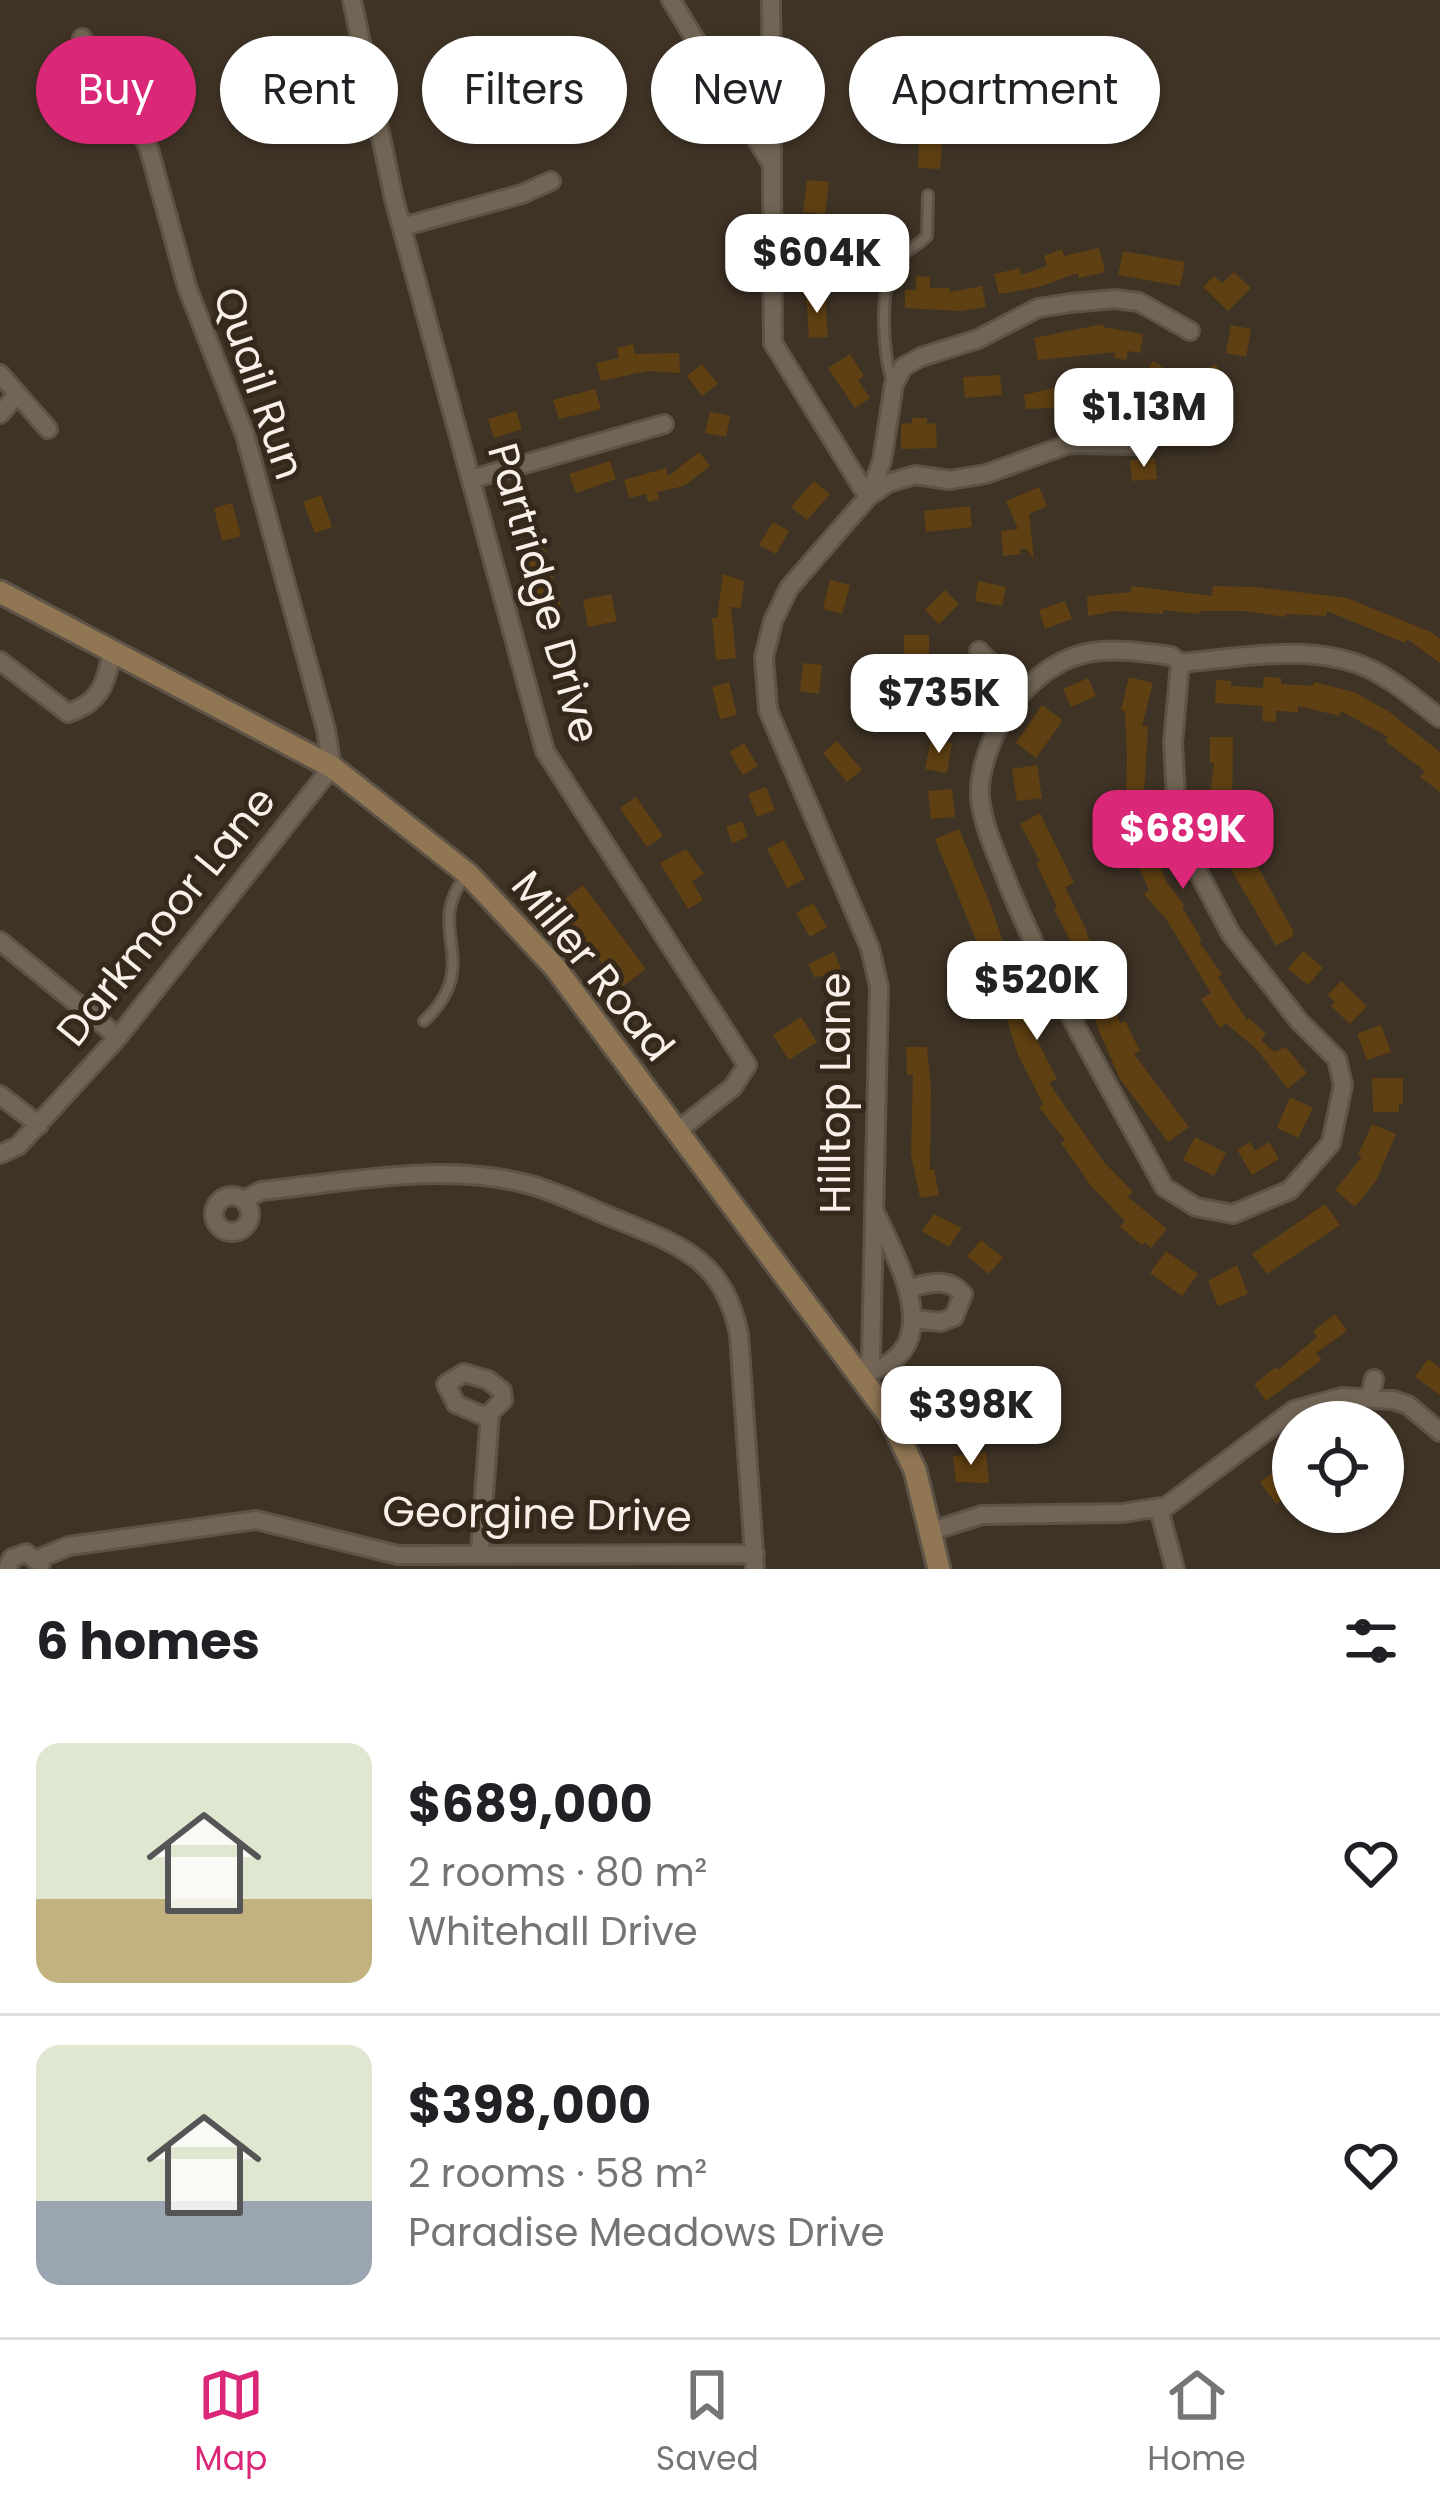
<!DOCTYPE html>
<html lang="en">
<head>
<meta charset="utf-8">
<style>
	body { margin:0; font-family:Poppins,sans-serif; background:#f2f2f2; color:#202124; height:100vh; display:flex; flex-direction:column; font-size:45px; white-space:nowrap }
	* { box-sizing:border-box; margin:0 }
	p { font-size:39px; color:#757577 }
	.icon { flex:none; width:66px; height:66px; fill:none; stroke:currentColor; stroke-width:2; stroke-linecap:round; stroke-linejoin:round }
	.map { position:relative; height:1569px; overflow:hidden }
	.panel { display:flex; flex-direction:column; background:#fff; flex:1 }
	.panel>* { flex:none }
	.hud { position:absolute; left:36px; top:36px; width:1368px; height:108px; display:flex; gap:24px }
	.tools { position:absolute; left:1272px; top:1401px; display:grid; gap:24px }
	.tools a { display:grid; place-items:center; width:132px; height:132px; border-radius:50%; background:#fff; box-shadow:0 3px 9px #0004; font-size:60px }
	.price { position:absolute; translate:-50% -102px; padding:0 27px; border-radius:24px; background:#fff; color:#222; font-size:39px; line-height:78px; filter:drop-shadow(0 3px 6px #0008) }
	.price::after { content:''; position:absolute; left:50%; top:72px; width:36px; height:27px; margin-left:-18px; background:inherit; clip-path:polygon(0 0,100% 0,50% 100%) }
	.price.on { background:#db2777; color:#fff }
	ul { padding:0; list-style:none }
	li { display:flex; align-items:center; gap:36px; height:300px; padding:0 36px }
	li+li { border-top:3px solid #e0e0e0 }
	li span { display:grid; place-items:center; flex:none; width:336px; height:240px; border-radius:24px; color:#555 }
	li>.icon { margin-inline-start:auto }
	span .icon { width:144px; height:144px; fill:#fffc; stroke-width:1 }
	li b { font-size:51px }
	h2 { display:flex; justify-content:space-between; align-items:center; height:144px; padding:0 36px; font-size:51px }
	.pill { padding:0 42px; border-radius:54px; background:#fff; box-shadow:0 3px 9px #0004; font-size:42px; line-height:108px }
	.pill.on { background:#db2777; color:#fff }
	.tab-bar { display:flex; justify-content:space-around; align-items:center; height:168px; border-top:3px solid #e0e0e0; background:#fff; font-size:33px; color:#757577 }
	.tab-bar a { display:grid; justify-items:center; gap:6px }
	.tab-bar .on { color:#db2777 }
	.map>svg:first-child { display:block }
</style>
</head>
<body>
<div class="map">
<svg width="1440" height="1569" viewBox="0 0 1440 1569">
	<rect width="100%" height="100%" fill="#3f3325"/>
	<path fill="#5f4012" d="M919 141 942 142 940 169 918 168Z
		M807 180 829 182 825 214 803 212Z
		M806 241 826 242 824 272 804 271Z
		M1099 248 1105 272 1079 278 1078 273 1039 287 999 294 994 274 1020 268 1021 275 1047 266 1044 256 1062 249 1064 256Z
		M1123 251 1185 262 1180 286 1118 275Z
		M1234 272 1251 288 1228 311 1203 287 1214 276 1222 283Z
		M916 276 930 277V288H950V292L982 286 986 307 961 311 905 308V290H916Z
		M825 294 828 337 809 338 806 295Z
		M1103 324 1104 327 1143 334 1140 353 1128 351 1126 360 1114 358 1115 352 1038 360 1034 338Z
		M1231 325 1251 329 1246 357 1226 353Z
		M633 344 635 354 679 353 680 373 647 371 601 381 596 363 619 358 617 348Z
		M850 354 864 376 858 380 870 398 855 408 828 368Z
		M1153 361 1179 377 1167 396 1141 380Z
		M702 364 718 384 702 396 687 376Z
		M1216 364 1226 385 1199 398 1189 378Z
		M1000 375 1002 395 965 398 963 377Z
		M1066 385 1069 407 1026 409 1024 395Z
		M595 389 601 409 559 419 553 400Z
		M516 411 522 429 494 438 488 419Z
		M710 412 730 416 726 437 705 433Z
		M912 418H927V424L936 423 937 448 901 449V424L912 423Z
		M699 452 710 466 684 486 657 492 659 499 648 502 646 494 629 498 624 480 666 468 668 476Z
		M1155 458 1157 479 1132 481 1130 460Z
		M610 461 616 479 576 493 569 474Z
		M814 481 830 494 807 520 791 507Z
		M1039 487 1047 506 1029 514 1034 559 1026 549H1020L1021 554 1003 556 1001 531 1018 529 1006 501Z
		M321 495 332 527 315 533 303 502Z
		M232 503 241 536 222 541 214 508Z
		M970 506 972 527 926 532 924 511Z
		M773 522 789 531 776 554 759 545Z
		M543 542 566 623 547 629 524 547Z
		M723 574 744 581 741 608 731 607 736 658 716 660 712 618H717Z
		M830 580 850 585 842 614 823 609Z
		M978 581 1006 587 1002 606 975 601Z
		M1131 586 1212 596 1213 586 1256 587 1347 598 1431 632 1440 639V663L1407 639 1405 643 1327 611 1326 616 1286 614 1285 617 1245 611H1201L1200 614 1163 610V614L1116 611 1088 616 1087 596 1131 592Z
		M945 590 959 604 939 624 925 610Z
		M611 594 617 621 588 627 583 600Z
		M1065 601 1072 619 1045 629 1039 610Z
		M904 635H929V668H904Z
		M803 663 822 665 819 694 800 691Z
		M1129 677 1153 683 1142 726H1148L1144 795 1149 842 1167 883 1184 905 1182 907 1202 940 1199 942 1222 974 1218 977 1247 1020 1249 1018 1266 1034 1261 1040 1274 1052 1286 1047 1307 1073 1288 1089 1257 1050 1226 1023 1220 1028 1201 999 1211 993 1166 919 1144 894 1149 890 1130 847 1126 809 1127 756 1125 711 1121 710Z
		M1264 677 1281 678V684L1313 686 1314 682 1354 692 1388 711 1440 752V792L1420 777 1425 771 1385 741 1388 737 1341 711 1340 716 1298 706V712L1276 711V722L1262 721 1263 706 1215 703 1216 680 1231 681V686L1263 688Z
		M1088 678 1096 696 1071 707 1063 689Z
		M729 682 737 715 720 719 712 687Z
		M955 688 972 698 957 722 940 711Z
		M1042 705 1061 719V723L1036 758 1016 743Z
		M1210 737H1233L1232 816 1207 814 1214 763H1210Z
		M931 739 952 743 947 773 925 769Z
		M837 741 862 770 847 782 823 753Z
		M744 743 758 766 743 775 729 752Z
		M1037 765 1042 798 1017 801 1012 769Z
		M766 787 775 810 757 817 748 794Z
		M952 789 955 817 931 819 928 791Z
		M636 797 663 836 647 847 620 808Z
		M1040 813 1074 883 1065 887 1084 925 1120 1023 1125 1021 1140 1051 1134 1054 1189 1127 1168 1142 1120 1079 1100 1033 1070 949 1074 948 1054 909 1057 907 1036 863 1040 861 1020 824Z
		M742 821 748 837 732 843 726 827Z
		M1237 828 1293 931V936L1276 946 1215 842Z
		M959 829 991 906 1006 951 1003 952 1041 1036 1036 1038 1057 1079 1049 1083 1103 1161 1133 1192 1128 1197 1167 1229 1151 1248 1145 1242 1142 1245 1120 1227 1125 1221 1091 1186 1061 1143 1065 1140 1039 1107 1043 1104 1018 1055 1004 1010 989 980 985 982 979 971 987 967 935 839Z
		M784 840 805 879 787 888 767 849Z
		M686 849 704 874 692 881 703 900 688 909 660 863Z
		M583 885 646 969 621 988 557 905Z
		M813 903 827 927 810 937 796 913Z
		M1303 951 1323 968 1308 985 1288 969Z
		M834 952 847 982 829 990 822 975 815 978 808 964Z
		M1341 981 1367 1006 1350 1024 1331 1006 1335 1002 1328 995Z
		M801 1017 817 1042 789 1060 773 1035Z
		M1381 1025 1391 1052 1367 1060 1357 1034Z
		M906 1047H927L931 1089 930 1170 934 1169 939 1195 920 1198 911 1155 913 1075H907Z
		M1372 1078H1403V1104H1399V1112H1373Z
		M1290 1097 1313 1108 1298 1138 1277 1128Z
		M1372 1124 1396 1134 1376 1181 1355 1207 1335 1190 1362 1157 1358 1155Z
		M1195 1137 1226 1153 1214 1176 1183 1160Z
		M1250 1142 1255 1151 1269 1142 1279 1159 1252 1175 1237 1150Z
		M1325 1204 1340 1225 1267 1274 1252 1254Z
		M934 1214 962 1228 949 1247 922 1231Z
		M981 1240 1003 1258 989 1274 967 1256Z
		M1166 1251 1198 1274 1182 1296 1150 1273Z
		M1237 1265 1248 1294 1218 1306 1208 1281Z
		M1335 1314 1347 1331 1316 1353 1322 1360 1266 1401 1254 1384 1276 1367 1278 1370 1317 1337 1313 1331Z
		M1428 1359 1440 1368V1395L1415 1377Z
		M986 1452 989 1483 956 1482 953 1456Z
		M1285 1457 1293 1469V1492L1276 1504 1260 1482 1274 1472 1271 1467Z"/>
	<g fill="none" stroke-linecap="round" stroke-linejoin="round">
		<defs>
			<path id="lane" d="M893 382C882 359 879 280 896 260 905 250 918 246 927 236L928 195
				M424 1021C485 964 423 930 465 877"/>
			<path id="street" d="M352 0 394 199 545 751 747 1065 733 1087 676 1132
				M671 0 771 163
				M771 0 773 343 868 497
				M402 227 522 194 551 181
				M0 374 48 429
				M0 414 17 395
				M472 479 664 424
				M869 496 882 461 894 384 903 367 921 357 978 339 1038 308 1070 303 1115 299 1139 302 1190 331
				M979 651 1021 694
				M0 661 68 713C102 702 106 682 112 651
				M1180 663 1173 743 1178 834 1231 934 1299 1021 1337 1059 1343 1085 1331 1143 1290 1190 1233 1214 1196 1207 1164 1187C1110 1087 1051 989 1008 884 998 857 982 825 980 796 979 762 998 720 1020 695 1067 643 1107 647 1171 656L1180 663C1241 658 1313 642 1370 669 1395 681 1417 701 1440 718
				M0 941 118 1037
				M0 1095 39 1125
				M0 1154 18 1146 118 1037 332 767 326 730 245 435 187 287 149 149 130 109 82 38
				M214 1214a18 18 0 1 1 36 0a18 18 0 1 1-36 0Z
				M244 1200 261 1191C348 1182 441 1162 527 1184 559 1192 590 1209 621 1221 685 1247 723 1261 739 1334L755 1569
				M909 1288C931 1283 947 1277 963 1294L954 1317 941 1322 913 1319
				M861 1374 871 1357 879 987 870 948 768 710 764 657 773 621 789 588 868 497 888 483 915 475 950 480 986 474 1069 444 1137 445
				M861 1374C951 1353 900 1266 875 1212
				M1370 1398 1374 1379
				M1159 1509 1175 1569
				M932 1531 982 1515 1123 1513 1167 1506 1294 1410 1342 1397 1393 1400 1408 1405 1440 1432
				M480 1552 490 1413 503 1400 502 1391 488 1380 464 1373 446 1384 456 1404 486 1417 490 1413
				M38 1559 69 1546 256 1520 398 1555 755 1554
				M7 1569 12 1558 26 1553 41 1564"/>
			<path id="secondary" d="M0 592 332 767 468 874 554 966 888 1414 915 1470 939 1569"/>
		</defs>
		<use href="#lane" stroke="#5d5346" stroke-width="14"/>
		<use href="#street" stroke="#5d5346" stroke-width="22"/>
		<use href="#secondary" stroke="#5d5346" stroke-width="27"/>
		<use href="#lane" stroke="#726555" stroke-width="8"/>
		<use href="#street" stroke="#726555" stroke-width="16"/>
		<use href="#secondary" stroke="#917653" stroke-width="21"/>
	</g>
	<g text-anchor="middle" dominant-baseline="central" stroke-width="10" stroke-linejoin="round" paint-order="stroke">
		<g font-size="42" fill="#f9f1e9" stroke="#35291b">
			<text transform="translate(259 383) rotate(71)">Quail Run</text>
			<text transform="translate(544 593) rotate(74)">Partridge Drive</text>
			<text transform="translate(166 916) rotate(-51)">Darkmoor Lane</text>
			<text transform="translate(593 966) rotate(51)">Miller Road</text>
			<text transform="translate(835 1093) rotate(-90)">Hilltop Lane</text>
			<text transform="translate(537 1514) rotate(1)">Georgine Drive</text>
		</g>
	</g>
</svg>
<div class="tools">
<a><svg class="icon" aria-label="locate" viewBox="0 0 24 24"><circle cx="12" cy="12" r="6"/><path d="M12 2v4M12 18v4M2 12h4M18 12h4"/></svg></a>
</div>
<b class="price" style="left:817px;top:316px">$604K</b>
<b class="price" style="left:1144px;top:470px">$1.13M</b>
<b class="price" style="left:939px;top:756px">$735K</b>
<b class="price on" style="left:1183px;top:892px">$689K</b>
<b class="price" style="left:1037px;top:1043px">$520K</b>
<b class="price" style="left:971px;top:1468px">$398K</b>
<div class="hud">
<a class="pill on">Buy</a>
<a class="pill">Rent</a>
<a class="pill">Filters</a>
<a class="pill">New</a>
<a class="pill">Apartment</a>
</div>
</div>
<section class="panel">
<h2>6 homes<svg class="icon" aria-label="filters" viewBox="0 0 24 24"><path d="M4 7h16M4 17h16"/><circle cx="9" cy="7" r="2"/><circle cx="15" cy="17" r="2"/></svg></h2>
<ul>
<li><span style="background:linear-gradient(#dfe7d0 65%,#c2b280 0)"><svg class="icon" aria-label="home" viewBox="0 0 24 24"><path d="M3 11l9-7 9 7M6 9v11h12V9"/></svg></span><div><b>$689,000</b><p>2 rooms · 80 m²</p><p>Whitehall Drive</p></div><svg class="icon" aria-label="heart" viewBox="0 0 24 24"><path d="M12 20l-8-8c-3-5 5-10 8-4 3-6 11-1 8 4z"/></svg></li>
<li><span style="background:linear-gradient(#dfe7d0 65%,#9aa5b1 0)"><svg class="icon" aria-label="home" viewBox="0 0 24 24"><path d="M3 11l9-7 9 7M6 9v11h12V9"/></svg></span><div><b>$398,000</b><p>2 rooms · 58 m²</p><p>Paradise Meadows Drive</p></div><svg class="icon" aria-label="heart" viewBox="0 0 24 24"><path d="M12 20l-8-8c-3-5 5-10 8-4 3-6 11-1 8 4z"/></svg></li>
</ul>
</section>
<nav class="tab-bar">
<a class="on"><svg class="icon" aria-label="map" viewBox="0 0 24 24"><path d="M3 6l6-2 6 2 6-2v14l-6 2-6-2-6 2zM9 4v14M15 6v14"/></svg>Map</a>
<a><svg class="icon" aria-label="saved" viewBox="0 0 24 24"><path d="M7 4h10v16l-5-4-5 4z"/></svg>Saved</a>
<a><svg class="icon" aria-label="home" viewBox="0 0 24 24"><path d="M3 11l9-7 9 7M6 9v11h12V9"/></svg>Home</a>
</nav>
</body>
</html>
